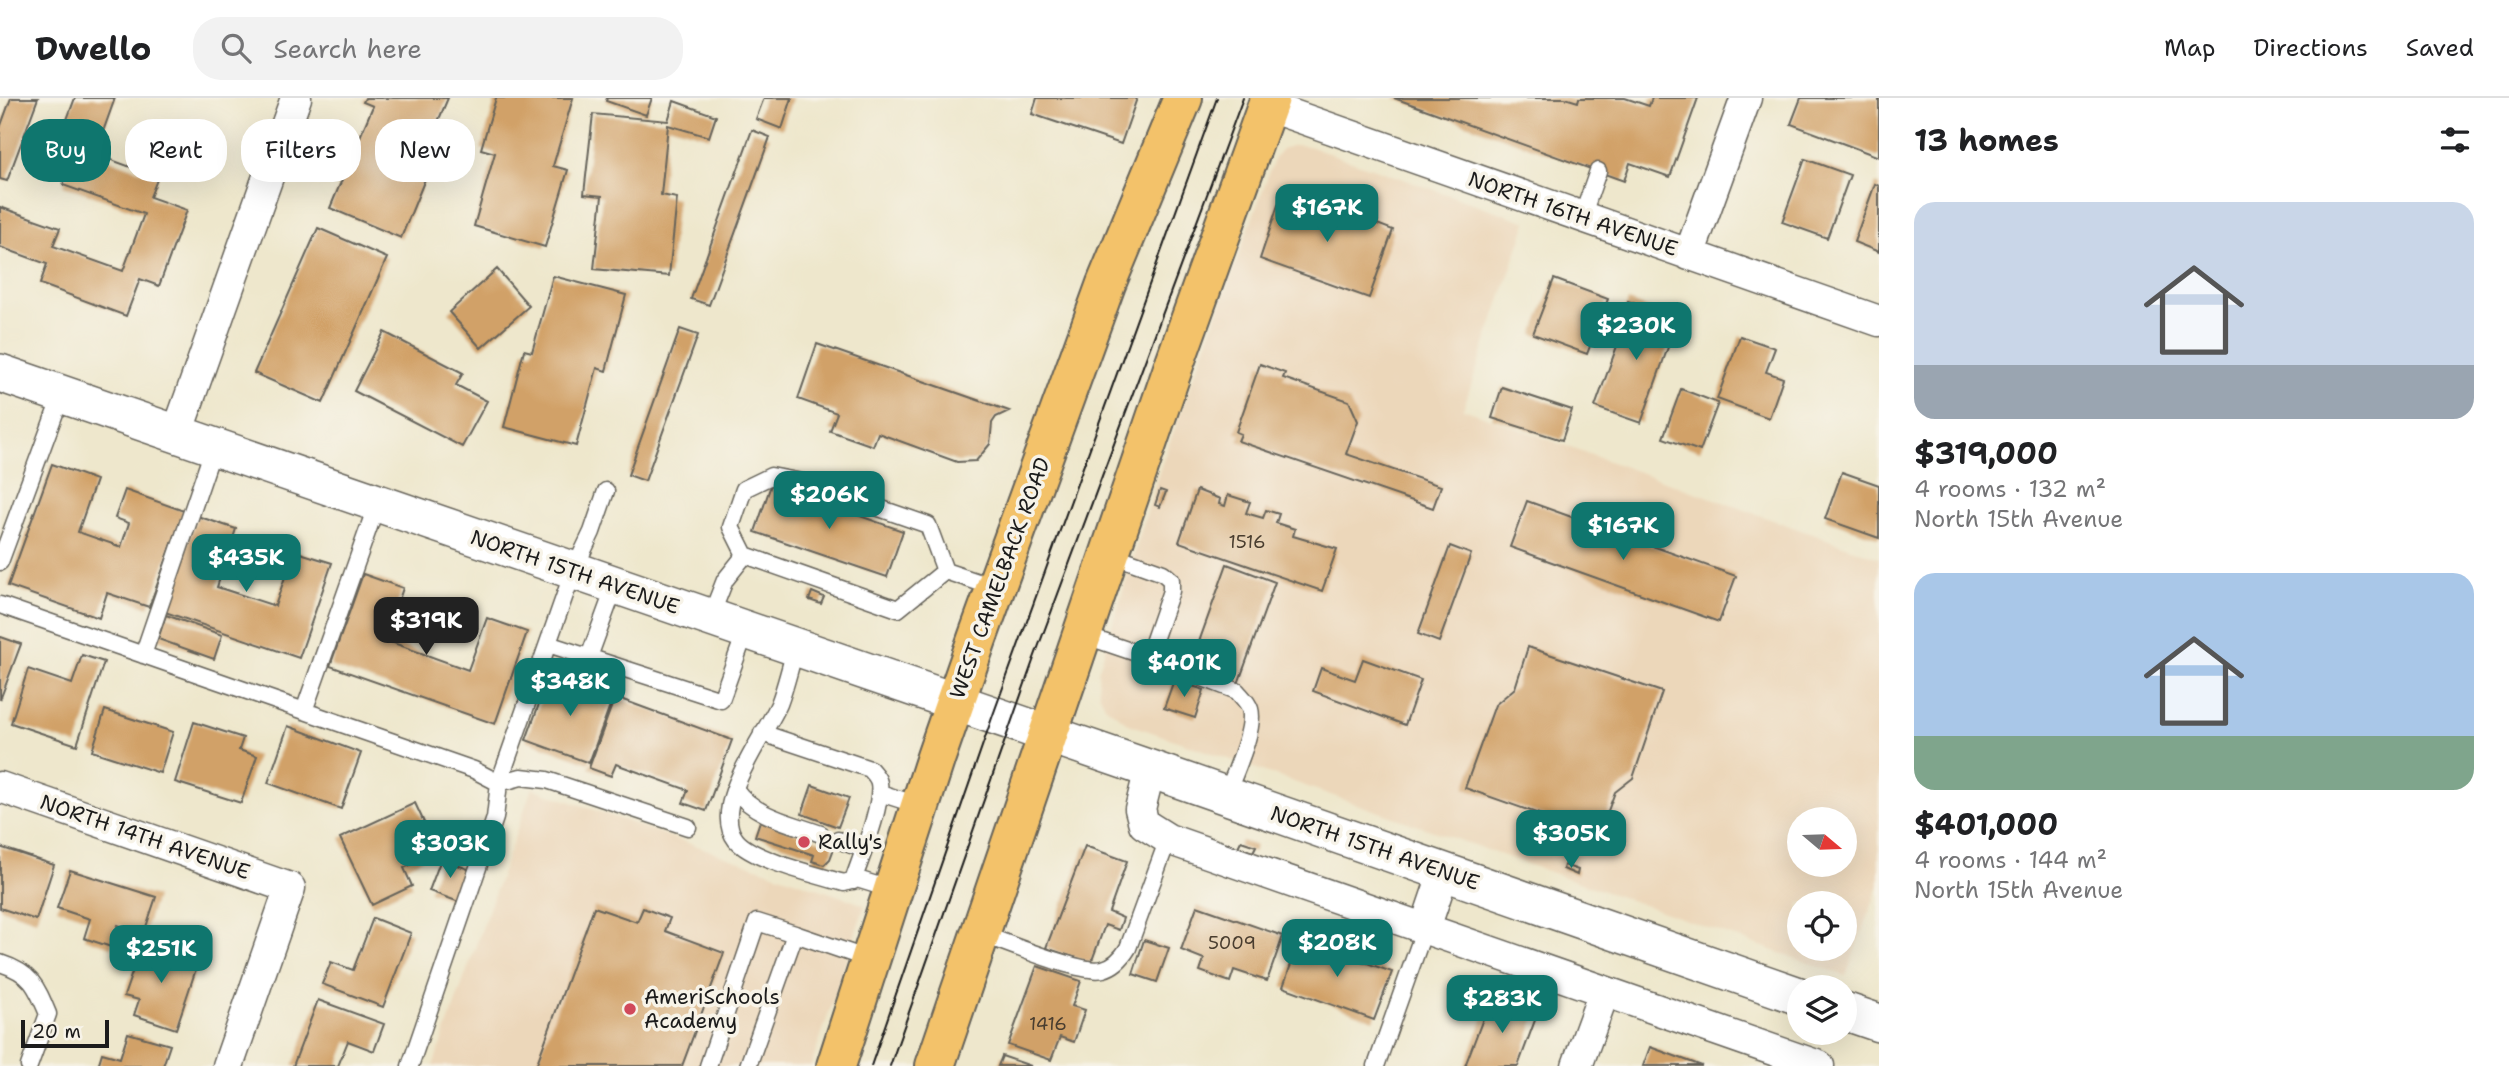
<!DOCTYPE html>
<html lang="en">
<head>
<meta charset="utf-8">
<style>
	body { margin:0; font-family:"Shantell Sans",sans-serif; background:#f2f2f2; color:#202124; height:100vh; display:flex; flex-direction:column; font-size:26px; white-space:nowrap }
	* { box-sizing:border-box; margin:0 }
	p { font-size:23px; color:#757577 }
	.icon { flex:none; width:38px; height:38px; fill:none; stroke:currentColor; stroke-width:2; stroke-linecap:round; stroke-linejoin:round }
	.map { position:relative; flex:1; overflow:hidden }
	.drawer { display:flex; flex-direction:column; background:#fff; width:630px }
	.drawer>* { flex:none }
	.top-card { position:absolute; left:21px; top:21px; width:665px; height:63px; display:flex; gap:14px }
	.needle { width:46px; rotate:109deg }
	.tools { position:absolute; left:1787px; top:709px; display:grid; gap:14px }
	.tools a { display:grid; place-items:center; width:70px; height:70px; border-radius:50%; background:#fff; box-shadow:0 7px 28px #0002; font-size:35px }
	.scale { position:absolute; left:21px; bottom:18px; width:88px; box-sizing:border-box; padding-left:7px; border:4px solid #1c1c1c; border-top:0; font-size:19px; line-height:24px; white-space:nowrap; color:#1c1c1c; -webkit-text-stroke:5px #f7f3e8; paint-order:stroke }
	.price { position:absolute; translate:-50% -60px; padding:0 16px; border-radius:14px; background:#0f766e; color:#fff; font-size:23px; line-height:46px; filter:drop-shadow(0 2px 4px #0008) }
	.price::after { content:''; position:absolute; left:50%; top:42px; width:21px; height:16px; margin-left:-10px; background:inherit; clip-path:polygon(0 0,100% 0,50% 100%) }
	.price.current { background:#222; color:#fff }
	ul { padding:0; list-style:none }
	li { display:grid; align-content:center; gap:14px; height:371px; padding:0 35px }
	li span { display:grid; place-items:center; height:217px; border-radius:21px; color:#555 }
	li>.icon { margin-inline-start:auto }
	span .icon { width:126px; height:126px; fill:#fffc; stroke-width:1 }
	li b { font-size:30px }
	h2 { display:flex; justify-content:space-between; align-items:center; height:84px; padding:0 35px; font-size:30px }
	.tag { padding:0 24px; border-radius:28px; background:#fff; box-shadow:0 7px 28px #0002; font-size:24px; line-height:63px }
	.tag.current { background:#0f766e; color:#fff }
	header { display:flex; align-items:center; gap:42px; box-sizing:border-box; height:98px; padding:0 35px; background:#fff; border-bottom:2px solid #e0e0e0 }
	header strong { font-size:33px }
	nav { display:flex; gap:38px; margin-inline-start:auto; font-size:24px }
	.search { width:490px; height:63px; background:#f2f2f2; display:flex; align-items:center; gap:18px; box-sizing:border-box; padding:0 24px; border-radius:28px; color:#757577; font-size:26px }
	main { display:flex; flex:1; min-height:0 }
	.map>svg:first-child { display:block }
</style>
</head>
<body>
<header>
<strong>Dwello</strong>
<div class="search"><svg class="icon" aria-label="search" viewBox="0 0 24 24"><circle cx="10" cy="10" r="6"/><path d="M15 15l6 6"/></svg>Search here</div>
<nav><a>Map</a><a>Directions</a><a>Saved</a></nav>
</header>
<main>
<div class="map">
<svg width="1879" height="968" viewBox="0 0 1879 968">
	<rect width="100%" height="100%" fill="#f7f3e8"/>
	<filter id="ink" filterUnits="userSpaceOnUse"><feTurbulence type="fractalNoise" baseFrequency=".0143" numOctaves="2"/><feDisplacementMap in="SourceGraphic" scale="14" xChannelSelector="R" yChannelSelector="G"/><feConvolveMatrix kernelMatrix="1 2 1 2 8 2 1 2 1" color-interpolation-filters="sRGB"/></filter>
	<filter id="wash" filterUnits="userSpaceOnUse"><feTurbulence type="fractalNoise" baseFrequency=".00686" numOctaves="4" result="noise"/><feDisplacementMap in="SourceGraphic" scale="28" xChannelSelector="R" yChannelSelector="G"/><feGaussianBlur stdDeviation="1.57" result="paint"/><feColorMatrix in="noise" values="0 0 0 0 0 0 0 0 0 0 0 0 0 0 0 0 0 1.4 0 .05"/><feComposite in="paint" operator="in"/></filter>
	<g filter="url(#wash)">
		<rect width="100%" height="100%" fill="#eee7cc"/>
		<path fill="#ecd7ba" fill-rule="evenodd" d="M1294 47 1308 48 1527 124 1463 311 1879 460V787L1846 878 1129 626 1105 608 1099 594 1098 574 1162 365 1275 59 1282 51ZM1799 721H1844V766H1799ZM1799 805H1844V850H1799Z
			M532 690 865 807 811 968H433Z"/>
		<g id="blocks">
			<path fill="#d1a168" d="M11 0H38L7 83 0 81V30Z
				M75 0H115L95 56 158 79 150 99 187 112 159 188 140 181 126 218 40 186 47 166 0 149V109L60 130 53 148 123 173 144 116 63 87 75 52 58 46Z
				M365 0H448L434 33 443 37 401 140 330 110 373 8 363 4Z
				M496 0H573L553 68 568 72 545 149 474 128 495 55 481 51Z
				M607 0H652L646 17 606 3Z
				M764 0H792L782 31 756 21Z
				M1037 0H1137L1121 46 1032 16Z
				M1394 0H1565L1578 4 1579 0H1625L1649 8 1652 0H1698L1670 79 1630 65 1624 83Z
				M1801 0H1879V59L1791 26Z
				M674 3 716 18 709 39 668 27 661 97 677 100 669 178 594 171 602 98 584 96 593 16 668 23Z
				M752 32 770 39 709 207 691 201Z
				M1805 61 1850 77 1827 140 1782 124Z
				M1875 86 1879 88V154L1854 144Z
				M1283 92 1343 114 1344 110 1378 123 1377 126 1393 132 1369 200 1260 161Z
				M318 130 387 160 323 305 254 275Z
				M497 171 529 208 481 250 449 214Z
				M553 178 626 197 606 273 597 270 576 348 504 329 524 252 532 254Z
				M1554 181 1608 201 1587 256 1533 236Z
				M1628 203 1678 221 1641 325 1595 309 1621 237 1617 235Z
				M680 231 698 237 645 383 628 377Z
				M384 234 463 275 456 287 487 303 462 349 354 293Z
				M1740 238 1775 250 1766 274 1783 280 1769 320 1717 301Z
				M817 246 1009 313 996 319 992 325 990 346 976 363 957 364 878 335 873 348 830 333 837 315 798 301Z
				M1260 266 1285 275 1283 280 1349 303 1358 323 1346 356 1441 388 1433 410 1238 343 1241 336 1236 334Z
				M1502 289 1572 312 1562 342 1492 320Z
				M1681 291 1718 305 1700 353 1663 340Z
				M52 366 96 382 78 434 121 449 129 425 115 420 125 392 184 413 149 509 107 495 99 520 8 488Z
				M1842 374 1879 387V440L1825 421Z
				M771 387 903 433 887 479 755 434Z
				M1160 392 1166 394 1160 409 1155 407Z
				M1197 392 1220 401 1219 406 1225 408 1228 397 1250 404 1246 415 1263 420 1266 412 1279 416 1276 425 1295 431 1293 438 1337 451 1322 493 1179 444Z
				M1527 403 1736 478 1719 524 1510 449Z
				M197 418 236 431 217 489 275 508 294 453 332 465 299 560 165 514Z
				M1450 448 1471 456 1439 544 1418 536Z
				M1227 466 1275 484 1238 586 1190 569Z
				M363 476 403 490 385 542 468 572 487 520 527 534 495 626 330 568Z
				M812 494 824 499 821 506 809 502Z
				M166 517 222 537 214 561 158 541Z
				M1 539 21 546 0 602V540Z
				M1528 549 1662 594 1633 680 1615 694 1599 737 1465 690 1495 607 1515 590Z
				M82 557 104 564 77 647 11 625 28 571 72 586Z
				M1363 561 1421 582 1405 627 1313 593 1321 570 1355 582Z
				M550 576 613 599 589 665 526 642Z
				M1174 582 1204 592 1195 620 1164 610Z
				M615 599 732 642 706 713 683 705 688 692 616 666 611 678 589 670Z
				M105 612 173 634 160 675 92 653Z
				M194 624 243 640 239 652 257 658 241 705 175 684Z
				M288 628 361 655 341 711 268 685Z
				M812 687 849 700 838 729 802 716Z
				M415 705 428 733 412 740 422 761 404 770 412 788 372 807 340 740Z
				M760 723 820 743 821 739 833 743V753L830 761 824 767 812 763 814 757 755 738Z
				M1241 743 1256 748 1253 754 1238 749Z
				M1085 748 1127 763 1109 814 1123 820 1119 832 1105 827 1091 865 1046 850Z
				M0 749 54 767 36 822 0 810Z
				M441 761 471 772 459 804 429 793Z
				M1564 767 1578 772 1577 777 1563 771Z
				M70 772 156 799 144 835 118 827 111 849 84 840 90 821 57 810Z
				M1197 808 1283 838 1267 883 1234 872 1230 884 1200 873 1204 861 1181 852Z
				M594 809 637 824 643 810 670 820 665 833 724 855 682 968H536Z
				M373 820 411 835 383 909 322 886 331 864 353 872Z
				M1300 841 1392 874 1374 922 1283 889Z
				M1144 842 1169 850 1157 884 1133 876Z
				M142 846 198 865 176 931 134 917 139 902 124 898Z
				M1037 868 1081 883 1072 908 1085 912 1074 944 1060 939 1051 962 1008 947Z
				M1492 897 1538 914 1518 968H1465Z
				M318 902 384 926 374 953 348 943 338 968H293Z
				M128 935 170 947 163 968H98L102 955 120 960Z
				M1650 949 1702 968H1643Z
				M1002 958 1031 968H998Z"/>
		</g>
	</g>
	<g filter="url(#ink)">
		<use href="#blocks" fill-opacity="0" stroke="#66635a" stroke-width="2"/>
		<g fill="none" stroke-linecap="round" stroke-linejoin="round">
			<defs>
				<path id="service" d="M1582 119 1598 73
					M771 378 807 385 928 427 945 473 898 511 745 457 731 429 744 391Z
					M0 464 62 296
					M945 473 996 490
					M0 507 474 672 499 685 521 679 547 682 688 729
					M710 520 725 482 745 457
					M1083 537 1148 559 1171 493V482L1163 475 1110 456
					M548 546 721 602 746 532
					M796 550C790 568 786 588 779 606 765 638 709 708 736 742 752 762 817 777 844 785L857 781 893 792
					M143 557 214 349
					M589 559 615 488
					M1148 559 1237 593C1242 599 1248 604 1250 611 1256 631 1233 678 1226 698
					M304 613 377 406
					M762 635 870 671C874 676 878 679 879 685 883 707 861 759 853 783
					M735 691C755 719 791 725 821 736
					M880 695 921 708
					M838 742 863 751
					M981 836C1005 844 1083 877 1103 871 1115 868 1122 860 1128 850L1168 741
					M0 865C31 875 36 887 48 916L29 968
					M410 968 495 720 499 685 573 474 592 434 606 393
					M708 968 757 824 795 836
					M748 968 795 836 871 862
					M1376 968 1425 830"/>
				<path id="minor" d="M1267 8 1879 223
					M1689 157 1746 0
					M177 335 296 0
					M1150 671 1140 711 1144 726 1168 741 1819 968
					M0 689 290 790 228 968
					M1425 830 1444 774
					M1577 968 1604 894"/>
				<path id="tertiary" d="M0 275 1150 671 1799 898
					M1844 913 1879 925"/>
				<path id="primary" d="M836 968 936 659 977 541 1106 186 1183 0
					M935 968 1174 267 1270 0"/>
			</defs>
			<use href="#service" stroke="#66635a" stroke-width="19"/>
			<use href="#minor" stroke="#66635a" stroke-width="33"/>
			<use href="#tertiary" stroke="#66635a" stroke-width="40"/>
			<use href="#primary" stroke="#66635a" stroke-width="42"/>
			<use href="#service" stroke="#fff" stroke-width="16"/>
			<use href="#minor" stroke="#fff" stroke-width="30"/>
			<use href="#tertiary" stroke="#fff" stroke-width="37"/>
			<use href="#primary" stroke="#f3c26a" stroke-width="38"/>
			<path stroke="#1c1c1c" stroke-width="2" d="M871 968 993 617 1217 0
				M890 968 1033 563 1243 0"/>
		</g>
	</g>
	<g fill="#d1495b" stroke="#f7f3e8" stroke-width="2.5">
		<circle cx="804" cy="744" r="7"/>
		<circle cx="630" cy="911" r="7"/>
	</g>
	<g text-anchor="middle" dominant-baseline="central" stroke-width="7" stroke-linejoin="round" paint-order="stroke">
		<g font-size="18" fill="#493d2f">
			<text x="1247" y="444">1516</text>
			<text x="1232" y="845">5009</text>
			<text x="1048" y="926">1416</text>
		</g>
		<g font-size="21" fill="#1c1c1c" stroke="#f7f3e8">
			<text transform="translate(1573 116) rotate(19)">NORTH 16TH AVENUE</text>
			<text transform="translate(575 474) rotate(19)">NORTH 15TH AVENUE</text>
			<text transform="translate(1000 480) rotate(-70)">WEST CAMELBACK ROAD</text>
			<text transform="translate(145 739) rotate(19)">NORTH 14TH AVENUE</text>
			<text transform="translate(1375 750) rotate(19)">NORTH 15TH AVENUE</text>
		</g>
		<g font-size="21" fill="#1c1c1c" stroke="#f7f3e8" text-anchor="start">
			<text x="818" y="744">Rally's</text>
			<text x="644" y="899">AmeriSchools<tspan x="644" dy="24">Academy</tspan></text>
		</g>
	</g>
</svg>
<div class="tools">
<a><svg class="needle" viewBox="-14 -14 28 28"><path d="M0-13l5 13h-10z" fill="#e53935"/><path d="M0 13l5-13h-10z" fill="#757577"/></svg></a>
<a><svg class="icon" aria-label="locate" viewBox="0 0 24 24"><circle cx="12" cy="12" r="6"/><path d="M12 2v4M12 18v4M2 12h4M18 12h4"/></svg></a>
<a><svg class="icon" aria-label="layers" viewBox="0 0 24 24"><path d="M12 4l9 5-9 5-9-5zM3 14l9 5 9-5"/></svg></a>
</div>
<div class="scale">20 m</div>
<b class="price" style="left:1327px;top:146px">$167K</b>
<b class="price" style="left:1636px;top:264px">$230K</b>
<b class="price" style="left:829px;top:433px">$206K</b>
<b class="price" style="left:1623px;top:464px">$167K</b>
<b class="price" style="left:246px;top:496px">$435K</b>
<b class="price current" style="left:426px;top:559px">$319K</b>
<b class="price" style="left:1184px;top:601px">$401K</b>
<b class="price" style="left:570px;top:620px">$348K</b>
<b class="price" style="left:1571px;top:772px">$305K</b>
<b class="price" style="left:450px;top:782px">$303K</b>
<b class="price" style="left:1337px;top:881px">$208K</b>
<b class="price" style="left:161px;top:887px">$251K</b>
<b class="price" style="left:1502px;top:937px">$283K</b>
<div class="top-card">
<a class="tag current">Buy</a>
<a class="tag">Rent</a>
<a class="tag">Filters</a>
<a class="tag">New</a>
</div>
</div>
<section class="drawer">
<h2>13 homes<svg class="icon" aria-label="filters" viewBox="0 0 24 24"><path d="M4 7h16M4 17h16"/><circle cx="9" cy="7" r="2"/><circle cx="15" cy="17" r="2"/></svg></h2>
<ul>
<li><span style="background:linear-gradient(#c9d6e8 75%,#9aa5b1 0)"><svg class="icon" aria-label="home" viewBox="0 0 24 24"><path d="M3 11l9-7 9 7M6 9v11h12V9"/></svg></span><div><b>$319,000</b><p>4 rooms · 132 m²</p><p>North 15th Avenue</p></div></li>
<li><span style="background:linear-gradient(#a9c7e8 75%,#7fa58c 0)"><svg class="icon" aria-label="home" viewBox="0 0 24 24"><path d="M3 11l9-7 9 7M6 9v11h12V9"/></svg></span><div><b>$401,000</b><p>4 rooms · 144 m²</p><p>North 15th Avenue</p></div></li>
</ul>
</section>
</main>
</body>
</html>
